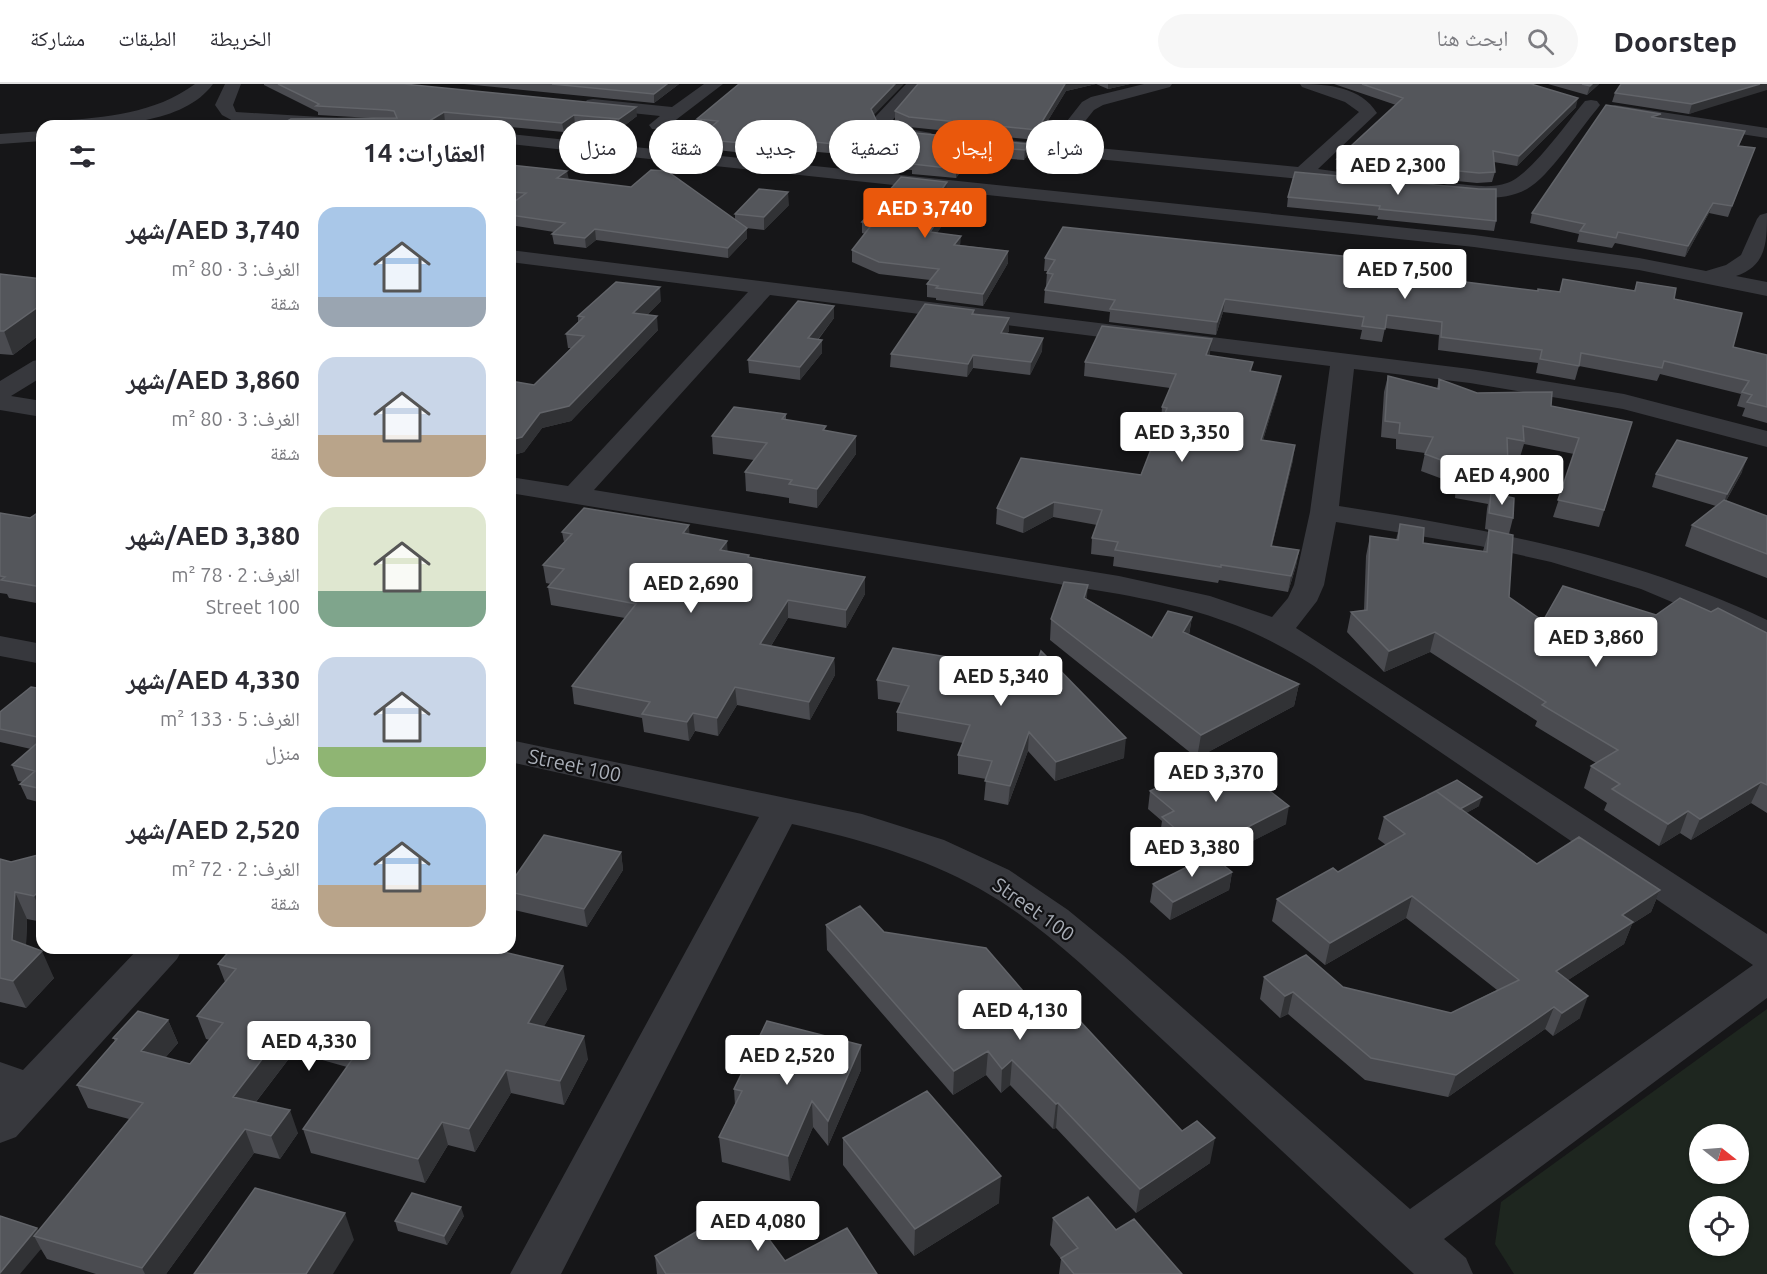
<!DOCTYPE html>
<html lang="ar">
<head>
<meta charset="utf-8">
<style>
	body { margin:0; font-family:Ubuntu,"Noto Naskh Arabic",sans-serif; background:#f7f7f7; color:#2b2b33; direction:rtl; height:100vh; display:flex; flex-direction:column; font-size:22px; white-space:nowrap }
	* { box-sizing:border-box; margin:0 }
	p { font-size:20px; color:#7c7c81 }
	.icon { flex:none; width:33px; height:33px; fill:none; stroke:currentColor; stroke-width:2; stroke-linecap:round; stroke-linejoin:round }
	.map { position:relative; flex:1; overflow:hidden; direction:ltr }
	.details { position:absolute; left:36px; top:36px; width:480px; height:834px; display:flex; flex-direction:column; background:#fff; border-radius:18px; box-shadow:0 2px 4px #0004; direction:rtl }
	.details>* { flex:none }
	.hud { position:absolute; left:534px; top:36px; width:570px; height:54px; direction:rtl; display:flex; gap:12px }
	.needle { width:39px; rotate:107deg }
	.fabs { position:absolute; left:1689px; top:1040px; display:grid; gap:12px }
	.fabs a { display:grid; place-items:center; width:60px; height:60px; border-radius:50%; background:#fff; box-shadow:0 2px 4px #0004; font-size:30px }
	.price { position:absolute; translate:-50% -51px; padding:0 14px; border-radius:6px; background:#fff; color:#222; font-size:20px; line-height:39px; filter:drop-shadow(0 2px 3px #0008) }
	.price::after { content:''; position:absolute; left:50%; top:36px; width:18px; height:14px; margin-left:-9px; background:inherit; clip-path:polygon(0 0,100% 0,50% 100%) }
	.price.on { background:#ea580c; color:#fff }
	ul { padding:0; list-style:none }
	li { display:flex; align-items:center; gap:18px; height:150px; padding:0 30px }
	li span { display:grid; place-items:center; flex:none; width:168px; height:120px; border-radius:18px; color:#555 }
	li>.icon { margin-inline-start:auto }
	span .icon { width:72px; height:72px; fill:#fffc; stroke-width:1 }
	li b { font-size:26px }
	h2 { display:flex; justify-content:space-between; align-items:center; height:72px; padding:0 30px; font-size:26px }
	.tag { padding:0 21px; border-radius:27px; background:#fff; box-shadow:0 2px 4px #0004; font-size:21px; line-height:54px }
	.tag.on { background:#ea580c; color:#fff }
	header { display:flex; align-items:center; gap:36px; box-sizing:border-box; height:84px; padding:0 30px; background:#fff; border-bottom:2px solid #e1e1e2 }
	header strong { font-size:28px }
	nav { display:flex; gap:33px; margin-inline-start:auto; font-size:21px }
	.search { width:420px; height:54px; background:#f7f7f7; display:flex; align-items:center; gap:15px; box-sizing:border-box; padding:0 21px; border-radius:33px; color:#7c7c81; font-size:22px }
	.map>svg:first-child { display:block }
</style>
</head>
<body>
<header>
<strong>Doorstep</strong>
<div class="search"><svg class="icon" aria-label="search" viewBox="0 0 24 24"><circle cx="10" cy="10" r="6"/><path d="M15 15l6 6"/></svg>ابحث هنا</div>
<nav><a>الخريطة</a><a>الطبقات</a><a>مشاركة</a></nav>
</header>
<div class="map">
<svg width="1767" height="1190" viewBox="0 0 1767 1190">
	<rect width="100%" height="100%" fill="#161618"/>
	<path fill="#1e261f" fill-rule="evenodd" d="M1767 925V1190H1514L1495 1160 1501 1118ZM1700 1050H1738V1089H1700ZM1700 1122H1738V1161H1700Z"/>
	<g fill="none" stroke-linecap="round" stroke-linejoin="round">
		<path fill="#37383d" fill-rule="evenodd" d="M195 0H213C181 44 98 42 49 42L52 38 58 37C106 33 154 30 195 0Z
			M225 0H241L233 21 236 28 388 37 394 38 397 42H299L235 38 222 31 215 21Z
			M704 0H723L664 45H652L649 41 660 32 593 25 587 24 584 20 587 16 593 15 672 23Z
			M906 0H923L891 38 909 45 931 49 934 53 931 57C915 61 880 53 873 36L876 32Z
			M1144 0H1172L1170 3 1103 21 1094 26 1066 61 1298 83 1359 28 1345 18 1302 3 1300 0C1328 0 1361 3 1377 29L1318 85 1347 89 1350 93 1347 97 1340 99 985 64 979 63 976 59 979 55 985 54 1049 60 1082 18 1091 13Z
			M1591 16 1597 17 1600 21 1597 25C1579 46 1549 93 1527 105 1504 118 1468 115 1444 109L1441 105 1444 101 1451 99C1469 101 1490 105 1507 99 1530 92 1568 37 1585 17Z
			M1615 21 1767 44V54L1609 30 1606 26 1609 22Z
			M42 47V57L0 60V50Z
			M510 50 1474 151 1639 174 1706 187 1726 181 1741 171 1757 135 1760 131 1767 129C1767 157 1767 182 1736 192L1767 198V212L1639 186 1474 163 510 60Z
			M510 166 1470 285 1624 310 1767 347V363L1623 325 1470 299 1354 285 1339 422C1486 445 1631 471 1767 536V558L1641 505 1551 478 1480 462 1336 438 1324 501 1317 517 1296 544 1767 850V914L1444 1155 1466 1174 1473 1190H1414C1331 1113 1248 1035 1165 958 1107 905 1049 844 980 805 921 772 858 755 792 740L561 1190H510L759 733 510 678V656L862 730 944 756 1009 786 1068 826 1124 872 1410 1125 1753 881 1314 582C1249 540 1194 524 1119 510L510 409V393L568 402 748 208 510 178ZM770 211 1330 282 1310 428 1294 501 1288 514 1272 533 1210 512 1119 492 594 406Z
			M42 275V293L11 312 42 317V333L0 326V297L33 277Z
			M0 552 42 560V580L0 572Z
			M139 864H183L177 875 16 1053 0 1059V978L23 986Z"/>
	</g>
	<path fill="#4a4b50" d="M264 0H404L637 32 620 45 575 40 564 48 510 43V42H494L445 38 318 31V28L264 1Z
		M464 0H679L654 19Z
		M918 0H1130L1108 5 1096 0 1066 7 1036 56 909 43 895 36V27Z
		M1334 0H1531L1576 23 1517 82 1494 78 1495 88 1492 98 1477 99 1336 85 1337 75 1396 21Z
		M1548 0H1599L1587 11Z
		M1767 0 1689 30 1612 18 1615 9Z
		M874 31 877 38 905 48 1028 60V70L1024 76 972 72 956 94 912 90V86H907V82L851 76V71L785 65 780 69 757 67 754 70 698 64 697 55 708 45 698 44 697 35Z
		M1659 34 1745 47 1739 62 1751 74 1728 133 1709 129 1685 173 1615 159 1612 164 1577 158 1579 150 1530 139 1532 129Z
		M510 81 735 136V130L789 121 764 146 746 144 747 154 728 174 596 156 586 164 554 160 552 150 554 148 510 141V121L514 118 510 117Z
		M1479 105 1496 137 1494 147 1377 135 1378 132 1287 123 1288 113Z
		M946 109 942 115 951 116V128L937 149 960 161 1008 167V179L983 222 936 216V214L927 213V200L930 196 879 190 852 178V166L865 150 862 149V138Z
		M1045 174 1449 196 1538 207V205L1559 208 1634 207 1637 198 1674 215 1733 263 1767 271V339L1742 332 1745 324 1737 322 1741 310 1660 290 1657 297 1579 282 1575 296 1536 289 1538 279 1438 266 1439 251 1385 244 1382 258 1360 255 1362 246 1223 228 1216 251 1109 238 1110 228 1044 219 1045 206 1046 202 1047 189 1048 187H1044Z
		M0 190 42 195V249L13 271 0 270Z
		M661 217 647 231 658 246 571 337 542 344 524 368 510 372V297L534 301 571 264H568L566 250 578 238V232Z
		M834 222V234L818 256 822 269 800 296 749 289 748 276Z
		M974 226V230L1009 247 1007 250 1042 267 1030 291 973 284 967 293 890 283 891 270Z
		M1210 269 1209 272 1251 288 1278 306 1263 356 1293 376 1272 462 1299 466 1296 482 1288 508 1219 496 1218 499 1113 482 1114 473 1091 470 1092 454 1097 441 1053 433 1023 449 996 440 997 424 1141 391 1162 338H1161L1162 323 1170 304 1084 292 1085 278Z
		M1388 292 1437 304 1439 295 1477 309 1551 322 1632 338 1599 443 1553 433 1574 370 1524 360 1520 373 1508 372 1509 405 1507 413 1513 434 1509 450V513L1543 537 1711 528 1767 549V729L1751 719 1691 756 1680 749 1659 762 1604 726 1607 719 1584 704 1591 682 1596 679 1535 642 1537 637 1430 568 1384 588 1347 548 1351 528 1364 526 1366 472 1370 452 1396 456 1400 440 1423 459 1483 467 1489 446 1485 445 1487 425 1488 420 1455 414 1456 400 1421 387 1425 369 1396 365V355L1381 353 1384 308Z
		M786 330V336L826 347 856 352V370L817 424 789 419V414L746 407 745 388 754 376 713 370 712 352Z
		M1742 388 1726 417 1767 432V494L1685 462 1692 441 1716 422 1652 403 1656 390Z
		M42 426V520L9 514 7 510 0 509V429L30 434Z
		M562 448 690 450 727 457V467L749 473 865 493V510L846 544 788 534 771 562 834 574 835 591 810 636 737 621 718 652 695 647 689 657 644 648 642 634 574 620 572 602 625 534 551 521 548 503 551 500 546 499 543 481 564 458Z
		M1087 515 1152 554 1192 533 1189 551 1299 600 1294 622 1197 674 1050 556 1051 535Z
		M893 564 1124 674 1055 697 1028 667 1008 721 984 716 986 695 958 690V671L963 659 897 647V628L901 619 878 615 877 596Z
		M42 605V719L27 715 20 700 23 698 18 697 12 681 31 665 0 658V628Z
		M1150 707 1286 740 1217 775 1232 788 1229 806 1170 836 1150 818 1153 800 1193 780 1160 751 1162 737 1148 725Z
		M1479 722 1466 729 1537 780 1660 806 1651 828 1632 840 1624 860 1568 896 1580 934 1553 952 1545 945 1448 1013 1365 996 1288 930 1280 934 1260 915 1264 893 1343 903 1451 929 1497 906 1406 834 1325 881 1272 837 1277 815 1338 788 1386 761 1378 755 1384 733Z
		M621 768 623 786 587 843 510 825V800Z
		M42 770V838L27 835 26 861 54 894 26 924 0 918V775L11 778Z
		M826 841 884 848 1029 914 1210 1079 1136 1129 1056 1044 1053 1045 1010 1001 1001 1009 986 991 953 1011 827 866Z
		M300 865 567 905 544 942 588 975 564 1021 511 1009 475 1068 448 1061 425 1099 311 1069 303 1045 347 983 294 968 256 1018 298 1049 280 1075 254 1069 166 1190H96L47 1175 41 1165 0 1190 39 1146 129 1035 88 1024 77 1001 115 957 113 954 168 936 178 959 165 974 190 980 210 956 206 955 197 932 225 898 218 880Z
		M861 986 828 1062 813 1043 790 1097 722 1078 719 1053 735 1021 734 1005Z
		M843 1054 999 1119 914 1172 843 1081Z
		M464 1132 447 1161 398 1147 395 1137Z
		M1053 1134 1116 1146 1182 1190H1059L1061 1175 1050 1161Z
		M655 1172 785 1177 877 1190H657Z"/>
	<path fill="#313235" d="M667 0H679L654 19V10Z
		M895 0H904L871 34V25Z
		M1065 0H1096L1066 7 1036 56 1037 46Z
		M1108 0H1130L1108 5Z
		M1592 0H1599L1587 11 1590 2Z
		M1760 0H1767V6L1689 30 1692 20Z
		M1578 14 1576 23 1517 82 1519 72Z
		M636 23 637 32 620 45 619 35Z
		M444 28 445 38 438 42H421Z
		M1661 30 1658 39 1651 33Z
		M574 31 575 40 564 48 562 39Z
		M785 55V65L780 69V60Z
		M756 57 757 67 754 70 753 60Z
		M1028 60V70L1024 76 1025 66Z
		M972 62V72L956 94V85Z
		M567 87 569 96 557 94Z
		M947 98 946 109 934 126 935 115Z
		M788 108 789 121 764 146V133Z
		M951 116V128L930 160V148Z
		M1713 119 1709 129 1685 173 1688 162Z
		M747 144V154L728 174V164Z
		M595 145 596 156 586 164 585 154Z
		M961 152 960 164 954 161Z
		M1008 167V179L983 222V210Z
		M660 203 661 217 634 243 633 229Z
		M1225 215 1223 228 1216 251 1217 238Z
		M42 220V249L13 271 4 247Z
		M834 222V234L808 268V254Z
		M657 232 658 246 571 337 542 344 524 368 510 372V356L540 329Z
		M1009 234V247L1000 262 1001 249Z
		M1043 254 1042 267 1030 291 1031 278Z
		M1212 255 1210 269 1205 285 1206 271Z
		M822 256V269L800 296V283Z
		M973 271V284L967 293 968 280Z
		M1281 292 1278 306 1259 370 1261 356Z
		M856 352V370L817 424V405Z
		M1295 361 1293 376 1268 477 1271 462Z
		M1747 374 1742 388 1722 424 1727 410Z
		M1054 418 1053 433 1023 449 1024 434Z
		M689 441 690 458 683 449Z
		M727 457 728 474 720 466Z
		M1299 466 1296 482 1288 508 1291 492Z
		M865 493V510L846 544V526Z
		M1088 501 1086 523 1084 514Z
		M788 516V534L761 578 760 560Z
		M1192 533 1188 555 1183 548Z
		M1435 548 1430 568 1384 588 1389 567Z
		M834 574 835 591 810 636 809 618Z
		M1299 600 1294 622 1197 674 1201 651Z
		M735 603 737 621 718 652 717 634Z
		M693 629 695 647 689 657 687 638Z
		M1029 648 1028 667 1008 721 1010 702Z
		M1126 654 1124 674 1055 697 1056 678Z
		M1761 698 1751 719 1691 756 1700 735Z
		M1482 713 1479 722 1448 739 1450 730Z
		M1289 722 1286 740 1198 785 1201 767Z
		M1688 727 1680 749 1659 762 1668 740Z
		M621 768 623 786 587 843 584 825Z
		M1232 788 1229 806 1170 836 1173 818Z
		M42 804V829L34 812Z
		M1660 806 1651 828 1632 840 1624 860 1548 909 1556 887 1622 831Z
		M15 808 27 835 25 883 12 856Z
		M1412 812 1406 834 1325 881 1330 859Z
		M42 867 54 894 26 924 13 897Z
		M563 882 567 905 532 962 528 939Z
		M1293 908 1288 930 1280 934 1285 912Z
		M1588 912 1580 934 1553 952 1562 929Z
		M1554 923 1545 945 1448 1013 1456 991Z
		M168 936 178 959 151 990 141 967Z
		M286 944 294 968 242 1036 233 1013Z
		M584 952 588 975 564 1021 560 997Z
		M861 961V986L828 1062V1037Z
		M988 967 986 991 953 1011 954 987Z
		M1012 976 1010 1001 1001 1009 1002 985Z
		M506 986 511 1009 475 1068 469 1045Z
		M812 1017 813 1043 790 1097 788 1072Z
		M1058 1019 1056 1044 1053 1045 1056 1020Z
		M290 1026 298 1049 280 1075 271 1052Z
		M442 1038 448 1061 425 1099 418 1075Z
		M245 1045 254 1069 166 1190H145L142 1184Z
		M1215 1054 1210 1079 1136 1129 1140 1105Z
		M1001 1092 999 1119 914 1172 915 1145Z
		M461 1123 464 1132 447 1161 444 1152Z
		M345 1129 354 1156 333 1190H306Z
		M37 1144 44 1155 34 1152 41 1165 20 1190H0V1189Z"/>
	<path fill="#54565b" stroke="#626469" stroke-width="1.5" d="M278 0H404L636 23 619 35 574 31 562 39 444 28 421 42H278L291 35 397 34 394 27 387 26 316 22 319 20Z
		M552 0H667L654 10Z
		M739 0H895L871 25 877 38 905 48 1028 60 1025 66 972 62 956 85 912 80 915 77 907 76 909 73 851 66 855 62 785 55 780 60 756 57 753 60 697 55 718 37 697 35Z
		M918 0H1065L1037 46 909 33 895 27Z
		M1362 0H1531L1578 14 1519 72 1493 67 1495 88 1479 89 1337 75 1403 14Z
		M1582 0H1592L1590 2Z
		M1621 0H1760L1692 20 1615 9Z
		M1606 21 1661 30 1651 33 1745 47 1738 62 1755 64 1732 122 1713 119 1688 162 1618 148 1616 154 1580 147 1585 140 1532 129Z
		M510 81 567 87 557 94 631 103 651 86 667 87 747 144 728 164 595 145 585 154 552 150 565 139 510 131 514 127H510V121L526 109 510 108Z
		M1295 88 1479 105H1496V137L1379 125 1380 122 1288 113Z
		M901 93 947 98 935 115 951 116 930 148 961 152 954 161 1008 167 983 210 936 204 938 202 927 200 939 185 879 178 852 166 873 139 862 138Z
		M759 105 788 108 764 133 735 130Z
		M1063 143 1352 173 1375 175V171L1449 179V196L1538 207V205L1560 208 1563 195 1635 207 1637 198 1676 204 1674 215 1742 229 1733 263 1767 271V323L1747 318 1752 311 1742 308 1749 297 1664 277 1662 284 1581 269 1579 282 1540 275 1542 266 1441 253 1442 238 1387 231 1385 245 1362 242 1364 233 1225 215 1217 238 1110 225 1115 216 1045 206 1053 190 1047 189 1055 176 1045 174Z
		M0 190 42 195V220L4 247H0Z
		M616 198 660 203 633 229 657 232 569 322 540 329 522 353 510 356V297L534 301 584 252 566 250 584 233 578 232Z
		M798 217 834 222 808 254 822 256 800 283 748 276Z
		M925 220 974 226 972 230 1009 234 1001 249 1043 254 1031 278 973 271 968 280 891 270Z
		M1102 242 1212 255 1206 271 1253 278 1250 287 1281 292 1261 356 1295 361 1271 462 1299 466 1291 492 1221 481V483L1115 466 1118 458 1092 454 1102 426 1054 418 1024 434 997 424 1021 374 1141 391 1167 324 1162 323 1176 290 1085 278Z
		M1388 292 1439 305V295L1477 309 1552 308 1551 322 1632 338 1604 426 1558 416 1579 354 1523 342 1524 357 1507 354 1509 405 1459 397 1460 383 1425 370 1433 353 1399 349 1400 339 1385 337Z
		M734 323 786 330 782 335 826 342 823 346 856 352 817 405 789 400 792 396 745 388 767 359 712 352Z
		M1677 356 1747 374 1727 410 1656 390Z
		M1491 409 1514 414 1513 434 1489 429Z
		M1724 416 1767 432V470L1692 441Z
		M584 424 689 441 683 449 727 457 720 466 749 471 748 473 865 493 846 526 788 516 760 560 834 574 809 618 735 603 717 634 693 629 687 638 642 630 650 618 572 602 636 520 548 503 564 485 543 481 572 450 562 448Z
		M42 426V503L1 496 5 493 0 492V429L30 434Z
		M1400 440 1424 444 1423 459 1487 468 1489 446 1513 451 1509 513 1543 537 1563 502 1656 531 1680 514 1711 528 1718 524 1767 549V701L1761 698 1700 735 1688 727 1668 740 1612 705 1620 700 1591 682 1618 666 1542 621 1546 618 1435 548 1389 567 1351 528 1367 526 1370 452 1398 456Z
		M1064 498 1088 501 1084 514 1152 554 1168 527 1192 533 1183 548 1299 600 1201 651 1051 535Z
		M893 564 1026 586 1029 577 1037 578 1041 567 1126 654 1056 678 1029 648 1010 702 985 697 992 677 958 671 970 641 897 628 909 602 877 596Z
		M31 603 42 605V654L0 645V628Z
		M42 655V705L20 700 35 687 12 681Z
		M1225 672 1289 722 1201 767 1162 733 1174 727 1150 707Z
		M1457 696 1482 713 1460 725 1436 707 1426 712Z
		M1436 707 1537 780 1579 753 1660 806 1622 831 1633 838 1556 887 1588 912 1562 929 1554 923 1456 991 1371 974 1293 908 1285 912 1264 893 1306 871 1343 903 1451 929 1519 896 1412 812 1330 859 1277 815 1333 784 1338 788 1405 750 1384 733Z
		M544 751 621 768 584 825 510 808V800Z
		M42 770V804L34 812 15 808 12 856 42 867 13 897 0 894V775L11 778Z
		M1211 771 1232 788 1173 818 1153 800Z
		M860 822 884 848 986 864 1029 914 1036 910 1042 916 1054 909 1182 1047 1197 1037 1215 1054 1140 1105 1058 1019 1056 1020 1012 976 1002 985 988 967 954 987 826 841Z
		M232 864H295L300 865 301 864H487L563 882 528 939 584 952 560 997 506 986 469 1045 442 1038 418 1075 303 1045 356 970 349 968 352 963 286 944 233 1013 290 1026 271 1052 245 1045 142 1184 34 1152 143 1019 77 1001 117 955 113 954 138 927 168 936 141 967 190 980 223 939 197 932 236 885 218 880Z
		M767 937 861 961 828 1037 812 1017 788 1072 719 1053 742 1007 734 1005Z
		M927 1007 1001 1092 915 1145 843 1054Z
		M255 1104 345 1129 306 1190H194Z
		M412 1109 461 1123 444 1152 395 1137Z
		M1088 1113 1116 1146 1134 1135 1182 1190H1074L1061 1174 1078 1164 1053 1134Z
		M743 1120 785 1177 847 1144 877 1190H666L655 1172Z
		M0 1132 37 1144 0 1189Z"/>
	<g text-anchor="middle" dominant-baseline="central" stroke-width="4.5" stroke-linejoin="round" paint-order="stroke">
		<g font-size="20" fill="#a9aeb7" stroke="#111113">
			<text transform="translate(575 681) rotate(12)">Street 100</text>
			<text transform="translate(1034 825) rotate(35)">Street 100</text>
		</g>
	</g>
</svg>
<div class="fabs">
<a><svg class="needle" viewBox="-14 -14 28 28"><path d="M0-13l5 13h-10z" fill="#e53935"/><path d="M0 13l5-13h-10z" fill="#7c7c81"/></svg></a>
<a><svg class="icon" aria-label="locate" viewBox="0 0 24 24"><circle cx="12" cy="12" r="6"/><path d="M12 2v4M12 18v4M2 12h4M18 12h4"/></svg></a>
</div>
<b class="price" style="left:1398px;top:112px">AED 2,300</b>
<b class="price on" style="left:925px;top:155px">AED 3,740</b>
<b class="price" style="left:1405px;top:216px">AED 7,500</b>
<b class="price" style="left:1182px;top:379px">AED 3,350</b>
<b class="price" style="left:1502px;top:422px">AED 4,900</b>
<b class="price" style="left:691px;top:530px">AED 2,690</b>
<b class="price" style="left:1596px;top:584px">AED 3,860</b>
<b class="price" style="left:1001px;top:623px">AED 5,340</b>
<b class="price" style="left:1216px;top:719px">AED 3,370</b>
<b class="price" style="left:1192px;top:794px">AED 3,380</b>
<b class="price" style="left:1020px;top:957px">AED 4,130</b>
<b class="price" style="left:309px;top:988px">AED 4,330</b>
<b class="price" style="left:787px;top:1002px">AED 2,520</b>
<b class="price" style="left:758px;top:1168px">AED 4,080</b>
<div class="hud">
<a class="tag">شراء</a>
<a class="tag on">إيجار</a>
<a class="tag">تصفية</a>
<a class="tag">جديد</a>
<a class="tag">شقة</a>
<a class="tag">منزل</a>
</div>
<section class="details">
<h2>العقارات: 14<svg class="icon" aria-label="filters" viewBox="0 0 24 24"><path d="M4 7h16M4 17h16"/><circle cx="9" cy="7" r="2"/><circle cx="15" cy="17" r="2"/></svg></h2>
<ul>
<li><span style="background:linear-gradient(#a9c7e8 75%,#9aa5b1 0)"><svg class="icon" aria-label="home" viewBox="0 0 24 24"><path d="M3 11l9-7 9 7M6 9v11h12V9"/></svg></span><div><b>AED 3,740/شهر</b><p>الغرف: 3 · 80 m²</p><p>شقة</p></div></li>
<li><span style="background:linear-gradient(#c9d6e8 65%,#b9a48a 0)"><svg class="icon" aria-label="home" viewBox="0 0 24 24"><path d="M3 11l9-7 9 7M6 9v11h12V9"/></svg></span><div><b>AED 3,860/شهر</b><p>الغرف: 3 · 80 m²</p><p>شقة</p></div></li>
<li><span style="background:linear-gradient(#dfe7d0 70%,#7fa58c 0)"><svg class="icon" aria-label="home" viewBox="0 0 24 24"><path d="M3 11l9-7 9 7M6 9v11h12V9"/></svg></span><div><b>AED 3,380/شهر</b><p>الغرف: 2 · 78 m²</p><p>Street 100</p></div></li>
<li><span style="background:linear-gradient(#c9d6e8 75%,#8fb573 0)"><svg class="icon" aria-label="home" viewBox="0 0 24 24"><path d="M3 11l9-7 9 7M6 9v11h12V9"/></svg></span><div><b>AED 4,330/شهر</b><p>الغرف: 5 · 133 m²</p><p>منزل</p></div></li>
<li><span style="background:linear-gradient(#a9c7e8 65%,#b9a48a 0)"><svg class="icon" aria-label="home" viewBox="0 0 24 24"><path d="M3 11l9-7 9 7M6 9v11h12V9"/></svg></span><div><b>AED 2,520/شهر</b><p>الغرف: 2 · 72 m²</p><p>شقة</p></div></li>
</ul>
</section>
</div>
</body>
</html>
